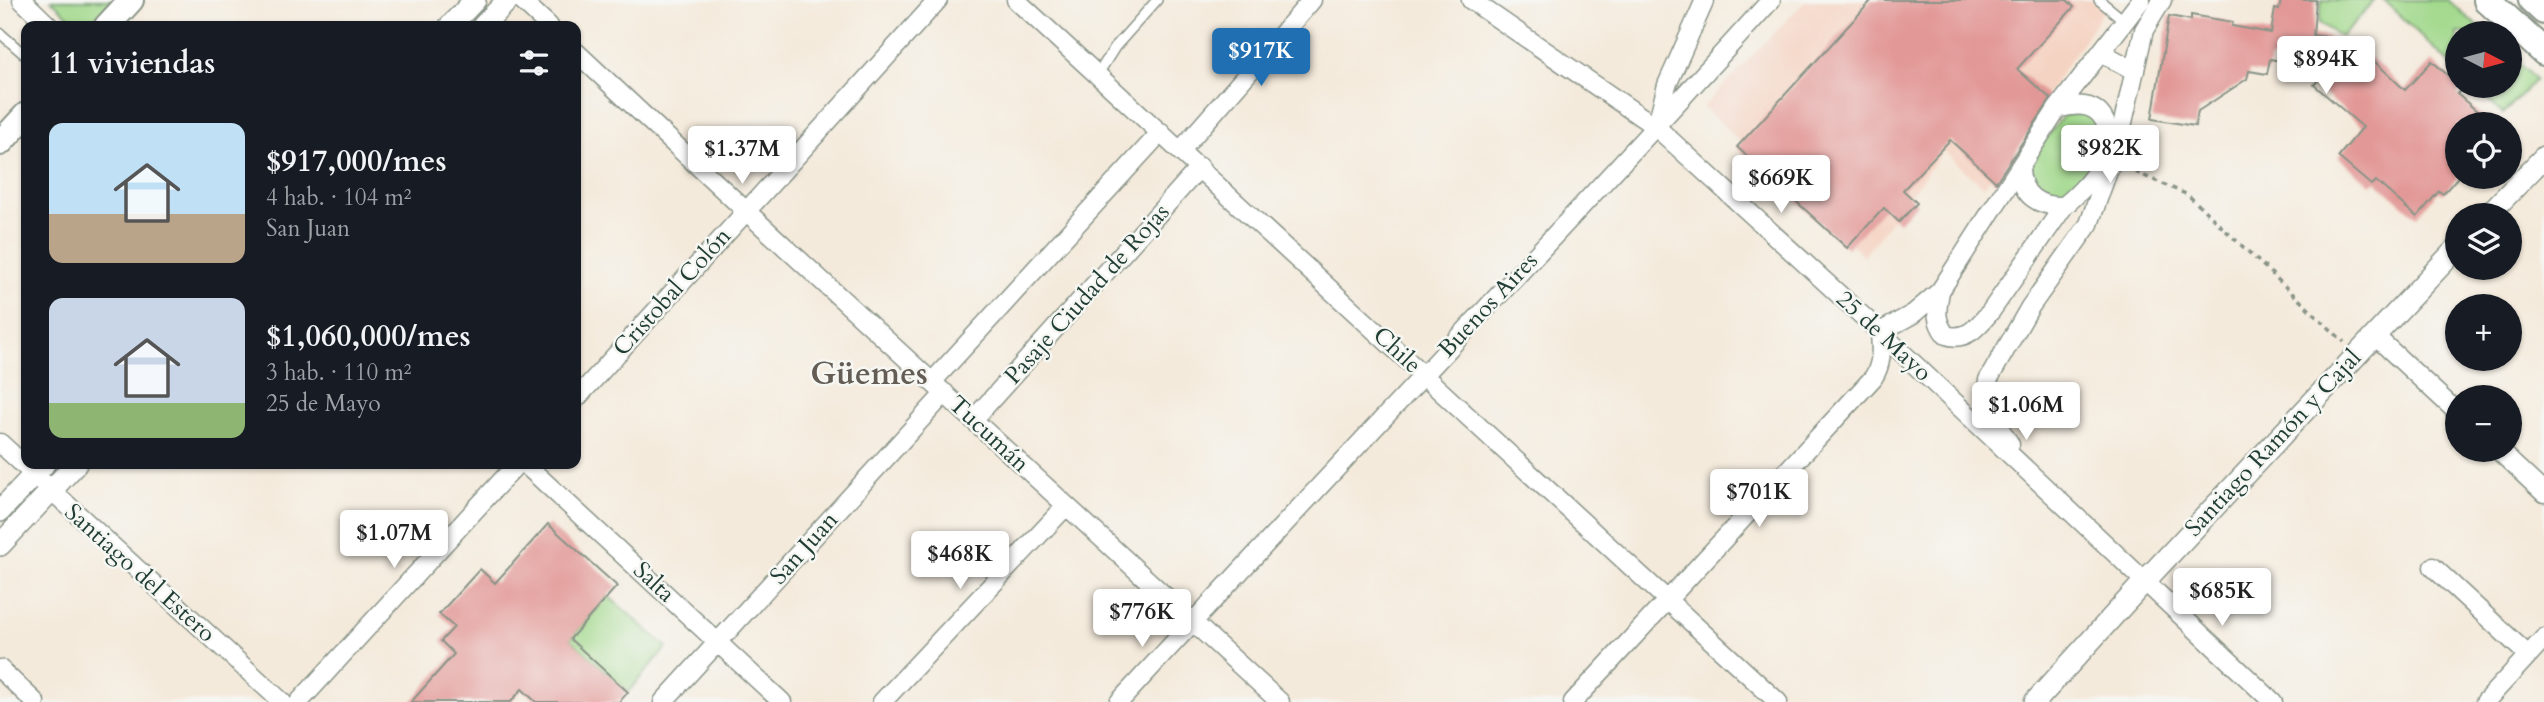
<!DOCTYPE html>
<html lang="es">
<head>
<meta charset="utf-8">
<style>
	body { margin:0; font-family:Cardo,serif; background:#242831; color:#f1f3f6; height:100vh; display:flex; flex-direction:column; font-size:26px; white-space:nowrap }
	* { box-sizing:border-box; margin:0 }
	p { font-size:23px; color:#9ea1a6 }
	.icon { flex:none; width:38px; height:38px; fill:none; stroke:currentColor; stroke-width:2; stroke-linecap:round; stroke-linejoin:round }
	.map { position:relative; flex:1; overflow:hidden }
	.sheet { position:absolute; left:21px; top:21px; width:560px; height:448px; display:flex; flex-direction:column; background:#171b24; border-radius:14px; box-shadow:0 2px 5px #0004 }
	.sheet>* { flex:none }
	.needle { width:46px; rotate:96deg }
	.controls { position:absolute; left:2445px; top:21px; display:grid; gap:14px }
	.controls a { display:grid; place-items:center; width:77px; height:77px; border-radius:50%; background:#171b24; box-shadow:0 2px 5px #0004; font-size:35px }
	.price { position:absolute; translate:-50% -60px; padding:0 16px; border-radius:7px; background:#fff; color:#222; font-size:23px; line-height:46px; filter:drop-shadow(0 2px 4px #0008) }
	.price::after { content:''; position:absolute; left:50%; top:42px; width:21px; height:16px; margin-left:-10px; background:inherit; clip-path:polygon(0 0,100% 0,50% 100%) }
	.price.active { background:#1f6fb2; color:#fff }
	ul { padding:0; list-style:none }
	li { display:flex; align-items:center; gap:21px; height:175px; padding:0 28px }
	li span { display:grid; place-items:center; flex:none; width:196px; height:140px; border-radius:14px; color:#555 }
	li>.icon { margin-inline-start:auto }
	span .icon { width:84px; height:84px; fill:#fffc; stroke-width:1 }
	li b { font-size:30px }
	h2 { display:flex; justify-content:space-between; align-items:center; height:84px; padding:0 28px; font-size:30px }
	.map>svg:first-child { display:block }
</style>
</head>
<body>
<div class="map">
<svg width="2544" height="702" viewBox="0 0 2544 702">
	<rect width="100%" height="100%" fill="#f6f6f2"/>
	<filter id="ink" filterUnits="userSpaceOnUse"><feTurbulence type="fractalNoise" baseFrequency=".0143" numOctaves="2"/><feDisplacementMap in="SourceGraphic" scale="14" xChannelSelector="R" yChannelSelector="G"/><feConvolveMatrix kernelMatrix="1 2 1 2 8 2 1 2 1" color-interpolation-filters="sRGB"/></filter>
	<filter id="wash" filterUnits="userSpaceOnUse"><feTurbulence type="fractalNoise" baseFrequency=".00686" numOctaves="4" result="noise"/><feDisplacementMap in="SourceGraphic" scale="28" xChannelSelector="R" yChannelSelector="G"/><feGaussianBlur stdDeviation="1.57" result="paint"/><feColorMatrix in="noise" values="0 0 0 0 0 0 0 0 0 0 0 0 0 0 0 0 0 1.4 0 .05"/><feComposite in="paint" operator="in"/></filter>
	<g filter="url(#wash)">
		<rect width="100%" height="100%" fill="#f4eadb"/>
		<path fill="#f5d3c2" d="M1806 0H2111L1984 187 1943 151 1864 256 1703 107Z"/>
		<path fill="#a0d88a" stroke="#608a5f" stroke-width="2" d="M51 0H113L89 26H79Z
			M2322 0H2375L2341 37 2319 23Z
			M2383 0H2448L2485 33H2457V70Z
			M2510 56 2536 79 2503 114 2473 86H2510Z
			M2083 113 2095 119C2110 155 2086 172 2064 198L2038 196C2034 188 2027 179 2029 169 2032 153 2054 128 2064 115Z
			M608 596 667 647 628 692 570 639Z"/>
		<g id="blocks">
			<path fill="#e29896" d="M1872 0H2067L2074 7 2017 69 2051 99 1996 182 1950 140 1903 190 1917 203 1899 222 1884 208 1847 248 1737 147Z
				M2281 0H2316L2313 35 2327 37 2347 56 2357 45 2405 90 2432 61 2462 88 2457 94 2492 124H2457V178L2443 194 2439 191 2417 217 2376 181 2371 185 2338 157 2363 127 2314 85 2327 70 2270 59 2267 74 2249 71 2247 79 2198 111 2195 126 2152 119 2169 16 2191 20V15L2233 22 2232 26 2271 33 2275 9 2279 10Z
				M548 524 617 586 570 639 628 692 619 702H536L522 689 511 702H411L454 654 441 641 454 627 439 614 480 569 495 583Z"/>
		</g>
	</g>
	<g filter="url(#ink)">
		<use href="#blocks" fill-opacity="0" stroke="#8a9488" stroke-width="2"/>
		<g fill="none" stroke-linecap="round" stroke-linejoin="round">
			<defs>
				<path id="service" d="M2099 0 2125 21
					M0 33 26 56
					M1098 74 1115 47 1157 0"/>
				<path id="minor" d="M22 0 49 26
					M521 0 549 26
					M1016 0 1778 702
					M1471 0 1656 127 1880 332 2273 702
					M576 52 746 211 1280 702
					M2102 53 2135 71
					M1657 124 1667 85 1705 0
					M1181 150 1312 0
					M2020 169C2021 196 2039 207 2064 206 2082 191 2104 168 2109 143 2110 138 2108 132 2107 127 2099 102 2078 103 2057 109
					M1940 291C1937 309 1934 320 1946 335 1967 342 1979 325 1991 311L2064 206
					M1880 332 1913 314 1940 291 2057 109 2141 0
					M2374 335 2457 412
					M932 382 1161 132
					M576 399 938 0
					M973 420 1200 167
					M0 443 282 702
					M2010 444 1990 414 1986 397 1988 380 2030 307 2089 224 2119 140 2144 30 2162 0
					M2498 450 2544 493
					M525 464 782 702
					M2433 567 2528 655
					M0 669 35 702
					M299 702 517 464
					M663 702 945 393
					M882 702 1066 506
					M1119 702C1335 467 1557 237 1771 0
					M1573 702 1873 378C1883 363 1881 349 1880 332
					M2485 702 2544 638"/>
				<path id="tertiary" d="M450 26 475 0
					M483 26 508 0
					M2488 215 2544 157
					M0 511 44 464
					M0 545 76 464
					M2035 702 2144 582 2457 248"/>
				<path id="secondary" d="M107 26 131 0
					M0 143 26 115"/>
				<path id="primary" d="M2487 0 2544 52
					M2532 0 2544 11"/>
			</defs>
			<use href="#service" stroke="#8a9488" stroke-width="12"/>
			<use href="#minor" stroke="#8a9488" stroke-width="21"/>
			<use href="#tertiary" stroke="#8a9488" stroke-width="24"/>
			<use href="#secondary" stroke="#8a9488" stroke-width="28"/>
			<use href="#primary" stroke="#8a9488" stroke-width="30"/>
			<path stroke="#8a9488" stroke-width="3.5" stroke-dasharray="5 5" stroke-linecap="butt" d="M2135 172 2188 195 2344 342"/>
			<use href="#service" stroke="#fff" stroke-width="9"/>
			<use href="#minor" stroke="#fff" stroke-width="18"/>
			<use href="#tertiary" stroke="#fff" stroke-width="21"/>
			<use href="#secondary" stroke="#fff" stroke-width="24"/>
			<use href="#primary" stroke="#fff" stroke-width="26"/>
		</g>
	</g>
	<g text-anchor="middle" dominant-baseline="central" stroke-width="5" stroke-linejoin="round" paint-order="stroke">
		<g font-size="24" fill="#1f3d34" stroke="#f6f6f2">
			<text transform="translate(672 292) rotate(-48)">Cristobal Colón</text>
			<text transform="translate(1087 294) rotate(-48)">Pasaje Ciudad de Rojas</text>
			<text transform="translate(1488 305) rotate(-47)">Buenos Aires</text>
			<text transform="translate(1884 336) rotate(43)">25 de Mayo</text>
			<text transform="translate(1397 350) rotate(43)">Chile</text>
			<text transform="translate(989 434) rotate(43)">Tucumán</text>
			<text transform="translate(2273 443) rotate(-47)">Santiago Ramón y Cajal</text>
			<text transform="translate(804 548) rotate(-48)">San Juan</text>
			<text transform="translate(140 573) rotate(42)">Santiago del Estero</text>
			<text transform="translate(654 582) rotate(43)">Salta</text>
		</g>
		<g font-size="32" font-weight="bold" fill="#635d56" stroke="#f6f6f2">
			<text x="869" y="374">Güemes</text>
		</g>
	</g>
</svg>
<div class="controls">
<a><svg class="needle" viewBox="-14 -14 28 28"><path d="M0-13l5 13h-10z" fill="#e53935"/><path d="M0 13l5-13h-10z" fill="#9ea1a6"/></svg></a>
<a><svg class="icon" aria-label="locate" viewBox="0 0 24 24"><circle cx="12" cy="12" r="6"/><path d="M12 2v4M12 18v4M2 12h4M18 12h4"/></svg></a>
<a><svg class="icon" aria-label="layers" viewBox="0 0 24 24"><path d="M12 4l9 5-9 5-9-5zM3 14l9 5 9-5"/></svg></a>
<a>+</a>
<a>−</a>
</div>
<b class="price active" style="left:1261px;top:88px">$917K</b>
<b class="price" style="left:2326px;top:96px">$894K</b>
<b class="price" style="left:2110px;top:185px">$982K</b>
<b class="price" style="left:742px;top:186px">$1.37M</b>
<b class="price" style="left:1781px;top:215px">$669K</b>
<b class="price" style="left:2026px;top:442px">$1.06M</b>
<b class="price" style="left:1759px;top:529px">$701K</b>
<b class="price" style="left:394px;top:570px">$1.07M</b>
<b class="price" style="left:960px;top:591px">$468K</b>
<b class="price" style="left:2222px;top:628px">$685K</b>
<b class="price" style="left:1142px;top:649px">$776K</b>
<section class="sheet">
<h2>11 viviendas<svg class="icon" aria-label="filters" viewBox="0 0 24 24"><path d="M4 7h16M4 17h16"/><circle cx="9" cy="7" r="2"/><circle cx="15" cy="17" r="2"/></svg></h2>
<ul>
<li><span style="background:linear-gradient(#bfe0f5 65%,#b9a48a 0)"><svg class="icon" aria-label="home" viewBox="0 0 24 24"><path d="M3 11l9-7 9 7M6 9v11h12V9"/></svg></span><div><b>$917,000/mes</b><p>4 hab. · 104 m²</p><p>San Juan</p></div></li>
<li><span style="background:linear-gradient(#c9d6e8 75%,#8fb573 0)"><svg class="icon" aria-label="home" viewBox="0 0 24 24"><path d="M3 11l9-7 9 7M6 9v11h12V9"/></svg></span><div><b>$1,060,000/mes</b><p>3 hab. · 110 m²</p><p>25 de Mayo</p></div></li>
</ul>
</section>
</div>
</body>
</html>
